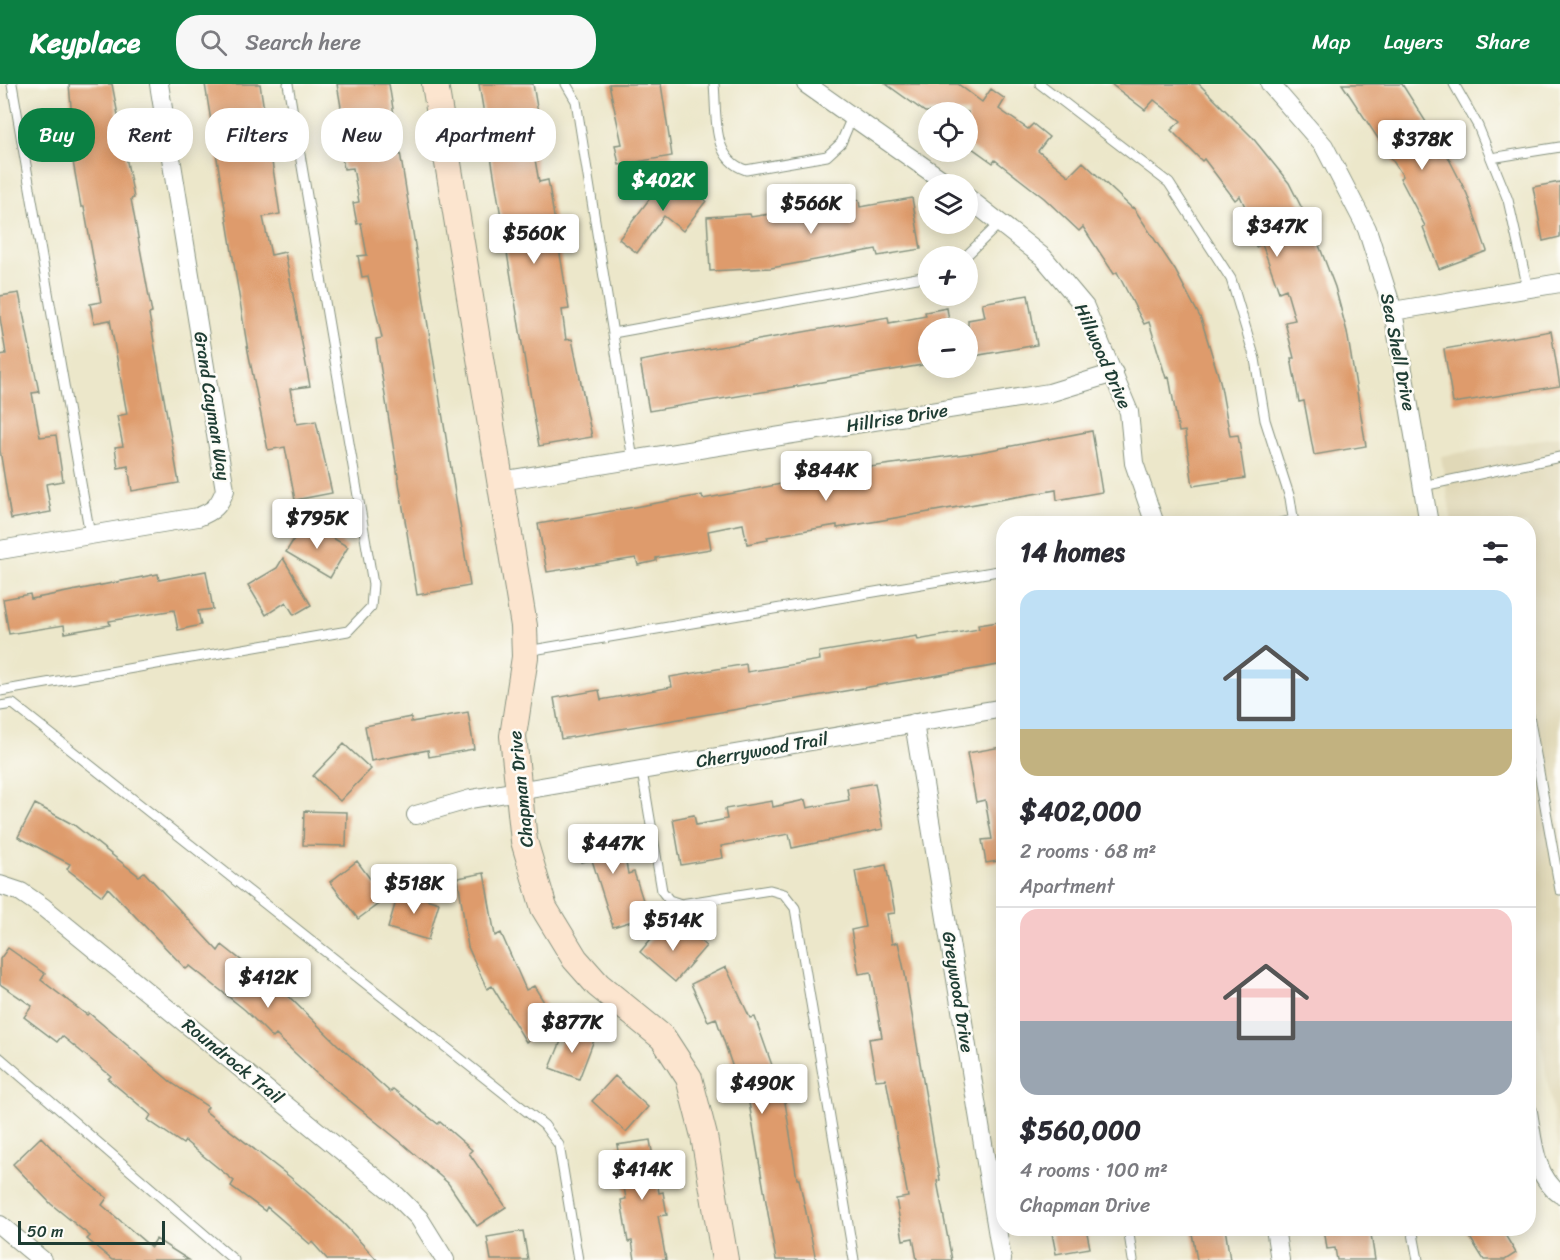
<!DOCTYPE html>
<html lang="en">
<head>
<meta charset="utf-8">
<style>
	body { margin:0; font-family:Sriracha,sans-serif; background:#f7f7f7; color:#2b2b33; height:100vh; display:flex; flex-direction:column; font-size:22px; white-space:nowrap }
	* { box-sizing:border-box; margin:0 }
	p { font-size:20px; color:#7c7c81 }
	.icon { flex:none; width:33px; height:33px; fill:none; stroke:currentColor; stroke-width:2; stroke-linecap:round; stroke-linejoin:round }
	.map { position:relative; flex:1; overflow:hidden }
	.details { position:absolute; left:996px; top:432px; width:540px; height:720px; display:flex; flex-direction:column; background:#fff; border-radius:24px; box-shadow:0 3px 15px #0003 }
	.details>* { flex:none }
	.guide { position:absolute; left:18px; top:24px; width:570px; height:54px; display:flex; gap:12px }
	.controls { position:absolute; left:918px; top:18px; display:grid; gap:12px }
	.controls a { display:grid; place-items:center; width:60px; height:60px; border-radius:50%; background:#fff; box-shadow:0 3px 15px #0003; font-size:30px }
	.scale { position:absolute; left:18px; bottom:15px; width:147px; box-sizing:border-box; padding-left:6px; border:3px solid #1f3d34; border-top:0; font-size:16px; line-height:21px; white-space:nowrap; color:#1f3d34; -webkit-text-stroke:4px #fdfcf7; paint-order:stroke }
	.price { position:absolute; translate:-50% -51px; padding:0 14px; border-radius:6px; background:#fff; color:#222; font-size:20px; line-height:39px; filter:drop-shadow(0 2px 3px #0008) }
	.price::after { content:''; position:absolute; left:50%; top:36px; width:18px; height:14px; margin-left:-9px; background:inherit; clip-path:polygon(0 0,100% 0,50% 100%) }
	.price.on { background:#0b8043; color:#fff }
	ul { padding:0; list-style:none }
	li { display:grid; align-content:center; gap:12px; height:318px; padding:0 24px }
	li+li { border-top:2px solid #e1e1e2 }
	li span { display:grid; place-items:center; height:186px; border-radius:18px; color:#555 }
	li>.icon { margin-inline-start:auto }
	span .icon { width:108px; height:108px; fill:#fffc; stroke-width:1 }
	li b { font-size:26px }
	h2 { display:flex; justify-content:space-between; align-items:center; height:72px; padding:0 24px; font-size:26px }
	.chip { padding:0 21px; border-radius:24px; background:#fff; box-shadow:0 3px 15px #0003; font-size:21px; line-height:54px }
	.chip.on { background:#0b8043; color:#fff }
	header { display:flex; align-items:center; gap:36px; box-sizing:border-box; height:84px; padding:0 30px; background:#0b8043; color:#fff }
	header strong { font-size:28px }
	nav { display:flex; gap:33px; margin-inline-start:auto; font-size:21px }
	.search { width:420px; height:54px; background:#f7f7f7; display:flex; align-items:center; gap:15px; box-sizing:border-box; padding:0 21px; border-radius:24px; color:#7c7c81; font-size:22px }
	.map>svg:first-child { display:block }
</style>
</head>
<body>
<header>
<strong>Keyplace</strong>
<div class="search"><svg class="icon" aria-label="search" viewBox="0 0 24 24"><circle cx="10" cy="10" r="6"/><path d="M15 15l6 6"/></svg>Search here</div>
<nav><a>Map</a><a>Layers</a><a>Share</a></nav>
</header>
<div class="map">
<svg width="1560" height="1176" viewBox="0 0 1560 1176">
	<rect width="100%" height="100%" fill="#fdfcf7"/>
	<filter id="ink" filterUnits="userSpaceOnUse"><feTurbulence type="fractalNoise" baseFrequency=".0167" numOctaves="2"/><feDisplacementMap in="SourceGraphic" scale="12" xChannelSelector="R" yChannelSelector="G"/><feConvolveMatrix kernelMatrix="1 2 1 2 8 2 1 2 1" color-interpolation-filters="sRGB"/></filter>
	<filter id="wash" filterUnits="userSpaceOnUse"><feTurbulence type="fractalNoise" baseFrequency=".008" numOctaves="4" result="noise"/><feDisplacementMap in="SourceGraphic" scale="24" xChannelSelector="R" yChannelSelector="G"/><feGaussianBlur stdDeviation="1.35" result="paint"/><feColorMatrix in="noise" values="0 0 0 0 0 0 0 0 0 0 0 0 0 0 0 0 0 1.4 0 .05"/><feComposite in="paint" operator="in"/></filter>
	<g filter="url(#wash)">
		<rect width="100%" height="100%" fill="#ece7ca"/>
		<path fill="#e0d8b7" d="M1560 352V1071L1529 886 1528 440 1452 439 1441 372Z"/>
		<g id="blocks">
			<path fill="#de9b6c" d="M69 0H112L134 114 131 115 152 229 149 230 179 399 132 407 128 382 118 384 115 363 123 362 117 332 127 330 110 236 94 239 90 220 101 218 84 123H81L71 66 67 67 64 47 73 45Z
				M205 0H260L280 130 263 133 271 171 285 168 310 302 290 305 297 340 316 337 332 409 295 416 285 363 268 366 248 267Z
				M337 0H389L470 502 417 511 376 255 382 254 368 192 362 193 358 172 367 171 361 139 357 140 353 119 359 118 353 84 344 85 340 64 348 63Z
				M479 0H533L539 35 528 36 539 98 548 96 569 225 562 226 566 256 572 255 592 353 539 362Z
				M609 0H661L672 72 619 81 615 61 622 60Z
				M886 0H958L982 18 991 5 1005 15 999 25 1028 45 1033 40 1049 53 1038 67 1069 92 1083 78 1132 124 1133 123 1175 186 1201 235 1220 297 1230 352 1238 351 1245 394 1193 402 1185 347 1179 348 1169 293 1166 294 1149 238 1144 240 1117 188 1114 190 1083 143 1079 147 1044 114 995 76 993 79 968 61V28H925Z
				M1111 0H1199L1252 53 1289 99 1314 148 1335 203 1347 248 1366 362 1314 371 1304 317 1299 318 1291 274H1294L1285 238 1295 236 1286 205 1279 208 1262 160 1256 163 1248 147 1255 144 1240 112 1235 116 1204 75 1202 77 1171 46 1181 37 1154 16 1145 26Z
				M1342 0H1402L1426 38 1421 41 1440 73 1446 69 1467 110 1487 167 1439 185 1423 143 1425 142 1400 94 1403 92Z
				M669 89 706 117 683 147 664 132 637 169 619 155Z
				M1560 98V153L1543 157 1533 103Z
				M912 114 921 165 878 172 876 165 771 184 710 187 707 133 750 130 751 133 859 116 860 123Z
				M19 209 39 308 32 309 40 353 56 351 63 397 46 400 51 428 11 435 0 366V271L6 270 0 234V212Z
				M1028 211 1037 261 968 273V236L985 233 982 219Z
				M947 224 950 244H928V280L649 327 640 277 888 233 889 239 926 232 925 228Z
				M1551 247 1560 302 1453 319 1444 265Z
				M1092 347 1102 408 1057 416 1056 406 837 444V441L767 453 768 456 747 460 743 440 708 447 711 465 656 474V477L638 481 636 474 547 488 538 440 702 411 703 415 870 383 980 368Z
				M305 437 348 463 330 494 286 468Z
				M283 474 311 521 294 531 286 518 266 531 248 501 277 484Z
				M206 487 213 525 198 527 201 541 178 546 174 526 109 537 110 541 65 549 64 541 9 550 3 515 30 510 31 515 158 490 159 496Z
				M1004 537V580L561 655 554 614 599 606 601 616 672 603 670 593 746 580 747 588 820 576 819 568 917 552 918 556 979 545 978 541Z
				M468 628 474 665 429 673 428 666 371 677 365 642 411 633V638Z
				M344 660 371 685 340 717 313 692Z
				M1001 663 1004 678V776L986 779 982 756 992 755 985 716 976 718 967 669Z
				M875 699 883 745 792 764 789 750 721 762 723 774 681 781 673 735 694 731 696 741 727 735 725 725 772 717 773 723 805 716 807 724 849 716 847 704Z
				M35 720 74 741 139 792 144 788 218 867 222 861 270 899 272 896 338 961 390 1008 393 1005 438 1040 440 1038 472 1066 469 1069 506 1123 477 1142 448 1099 402 1059 317 990 276 951 273 954 245 926 190 882 186 885 108 804 102 812 67 785 70 780 18 753Z
				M304 727 347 728 346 762 303 761Z
				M620 744 628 790 634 788 648 832 613 843 592 776 581 778 577 752Z
				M357 777 385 815 358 835 330 798Z
				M886 781 895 829 887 830 892 860 898 858 905 890 940 1096 937 1097 952 1176H917L913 1154 903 1156 896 1115 908 1113 886 995 876 996 869 955 882 953 871 888 859 890 851 846 865 843 855 787Z
				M484 789 495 852 501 849 526 906 534 902 557 939 526 958 492 902 487 905 468 863 458 794Z
				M399 807 439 819 428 856 388 844Z
				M683 842 706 862 675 898 640 868 661 843 673 854Z
				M8 864 45 890 41 896 87 931 89 929 172 999 208 1023 205 1027 290 1093 343 1139 377 1176H328L312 1158 310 1160 267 1123 265 1127 231 1102 234 1097 185 1057 183 1060 148 1036 151 1031 108 995 111 992 62 952 57 958 24 933 32 922 0 900V875Z
				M726 883 750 934 755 933 774 987 780 986 797 1095H799L816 1176H776L743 984 734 987 716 934 708 937 691 900Z
				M566 945 594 956 579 995 550 984Z
				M615 992 648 1023 626 1048 592 1017Z
				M41 1053 73 1086 107 1114 102 1121 151 1163 156 1155 189 1176H112L87 1155 90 1152 51 1120 13 1080Z
				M650 1056 659 1109 663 1108 667 1131 658 1132 666 1176H635L632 1157 628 1158 621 1116 626 1115 617 1061Z
				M1051 1144H1086L1090 1164 1056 1170Z
				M1191 1144H1225L1230 1176H1197Z
				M1324 1144H1370L1375 1176H1337L1335 1164 1327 1165Z
				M1464 1144H1501L1516 1169 1505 1176H1484Z
				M523 1147 528 1176H491L487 1153Z"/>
		</g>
	</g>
	<g filter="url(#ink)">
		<use href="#blocks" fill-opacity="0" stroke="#86927f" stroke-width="1.5"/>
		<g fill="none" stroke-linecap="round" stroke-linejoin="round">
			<defs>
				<path id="lane" d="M12 0 90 451
					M566 0 576 17 633 376
					M714 0C717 31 711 75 746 86L827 72 841 59 852 33
					M1040 0 1169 99 1231 195 1255 275 1265 336 1290 414 1294 440
					M1454 0 1478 42 1508 116 1528 205
					M1491 74 1560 63
					M966 172 1000 139
					M613 249 928 192
					M1423 402 1560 373
					M1275 440 1293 436
					M527 567 1004 486
					M0 607 348 547 371 523 373 500 288 0
					M0 622 13 620 544 1041 559 1061 578 1176
					M1528 626 1560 806
					M642 687 662 807 669 816 681 820 770 806 784 810 795 824 854 1176
					M0 974 234 1176
					M1128 1144 1133 1176
					M1412 1144 1418 1176"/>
				<path id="street" d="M806 0 948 100
					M1270 0 1324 62 1367 145 1393 227 1429 440
					M968 114 1043 173 1085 223 1129 328 1134 379 1155 440
					M1393 227 1560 199
					M500 397 1049 309 1114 289
					M0 466 198 433C214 427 219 422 225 406L159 0
					M914 639 1002 1176
					M416 731 471 715 1004 624
					M0 801 21 808 43 823 397 1112 419 1134 445 1176
					M1528 1028C1533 1056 1534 1092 1560 1110
					M0 1141 42 1176
					M1275 1144 1280 1176"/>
				<path id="secondary" d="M435 0 524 542 525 573 513 652 524 757 544 824 575 875 598 901 663 954 689 994 704 1052 725 1176"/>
			</defs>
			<use href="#lane" stroke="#86927f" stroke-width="11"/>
			<use href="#street" stroke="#86927f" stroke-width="20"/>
			<use href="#secondary" stroke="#86927f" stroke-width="28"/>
			<use href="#lane" stroke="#fff" stroke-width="9"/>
			<use href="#street" stroke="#fff" stroke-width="18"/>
			<use href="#secondary" stroke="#fce5cf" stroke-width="26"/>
		</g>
	</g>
	<g text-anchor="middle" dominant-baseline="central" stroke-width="5" stroke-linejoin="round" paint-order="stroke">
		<g font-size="18" fill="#1f3d34" stroke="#fdfcf7">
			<text transform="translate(1398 268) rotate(79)">Sea Shell Drive</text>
			<text transform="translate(1103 272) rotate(66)">Hillwood Drive</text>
			<text transform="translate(212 322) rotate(81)">Grand Cayman Way</text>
			<text transform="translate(897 334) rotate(-9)">Hillrise Drive</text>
			<text transform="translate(762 666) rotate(-10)">Cherrywood Trail</text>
			<text transform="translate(521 705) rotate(-96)">Chapman Drive</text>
			<text transform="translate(958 908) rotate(81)">Greywood Drive</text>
			<text transform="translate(233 977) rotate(39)">Roundrock Trail</text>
		</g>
	</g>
</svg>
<div class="controls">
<a><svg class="icon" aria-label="locate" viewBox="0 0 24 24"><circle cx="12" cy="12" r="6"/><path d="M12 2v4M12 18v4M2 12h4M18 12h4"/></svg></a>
<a><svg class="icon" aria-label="layers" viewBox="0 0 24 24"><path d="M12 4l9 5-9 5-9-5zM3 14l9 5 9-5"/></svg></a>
<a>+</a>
<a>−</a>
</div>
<div class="scale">50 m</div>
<b class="price" style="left:1422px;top:87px">$378K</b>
<b class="price on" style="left:663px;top:128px">$402K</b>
<b class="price" style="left:811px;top:151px">$566K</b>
<b class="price" style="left:1277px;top:174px">$347K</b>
<b class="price" style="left:534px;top:181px">$560K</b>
<b class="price" style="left:826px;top:418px">$844K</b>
<b class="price" style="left:317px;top:466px">$795K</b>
<b class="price" style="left:613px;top:791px">$447K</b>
<b class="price" style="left:414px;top:831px">$518K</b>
<b class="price" style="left:673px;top:868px">$514K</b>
<b class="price" style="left:268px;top:925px">$412K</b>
<b class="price" style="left:572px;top:970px">$877K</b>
<b class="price" style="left:762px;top:1031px">$490K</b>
<b class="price" style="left:642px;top:1117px">$414K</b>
<div class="guide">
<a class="chip on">Buy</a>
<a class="chip">Rent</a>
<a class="chip">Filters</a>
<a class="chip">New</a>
<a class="chip">Apartment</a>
</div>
<section class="details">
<h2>14 homes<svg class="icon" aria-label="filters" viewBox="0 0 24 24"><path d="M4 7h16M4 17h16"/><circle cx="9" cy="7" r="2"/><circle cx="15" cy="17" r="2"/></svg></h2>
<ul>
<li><span style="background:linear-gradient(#bfe0f5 75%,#c2b280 0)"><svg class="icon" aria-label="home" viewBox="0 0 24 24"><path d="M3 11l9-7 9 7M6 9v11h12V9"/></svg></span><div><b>$402,000</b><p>2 rooms · 68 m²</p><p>Apartment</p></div></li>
<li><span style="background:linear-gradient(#f6c9c9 60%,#9aa5b1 0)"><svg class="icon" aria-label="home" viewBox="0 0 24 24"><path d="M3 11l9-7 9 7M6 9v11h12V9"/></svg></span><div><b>$560,000</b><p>4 rooms · 100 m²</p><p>Chapman Drive</p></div></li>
</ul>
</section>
</div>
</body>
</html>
